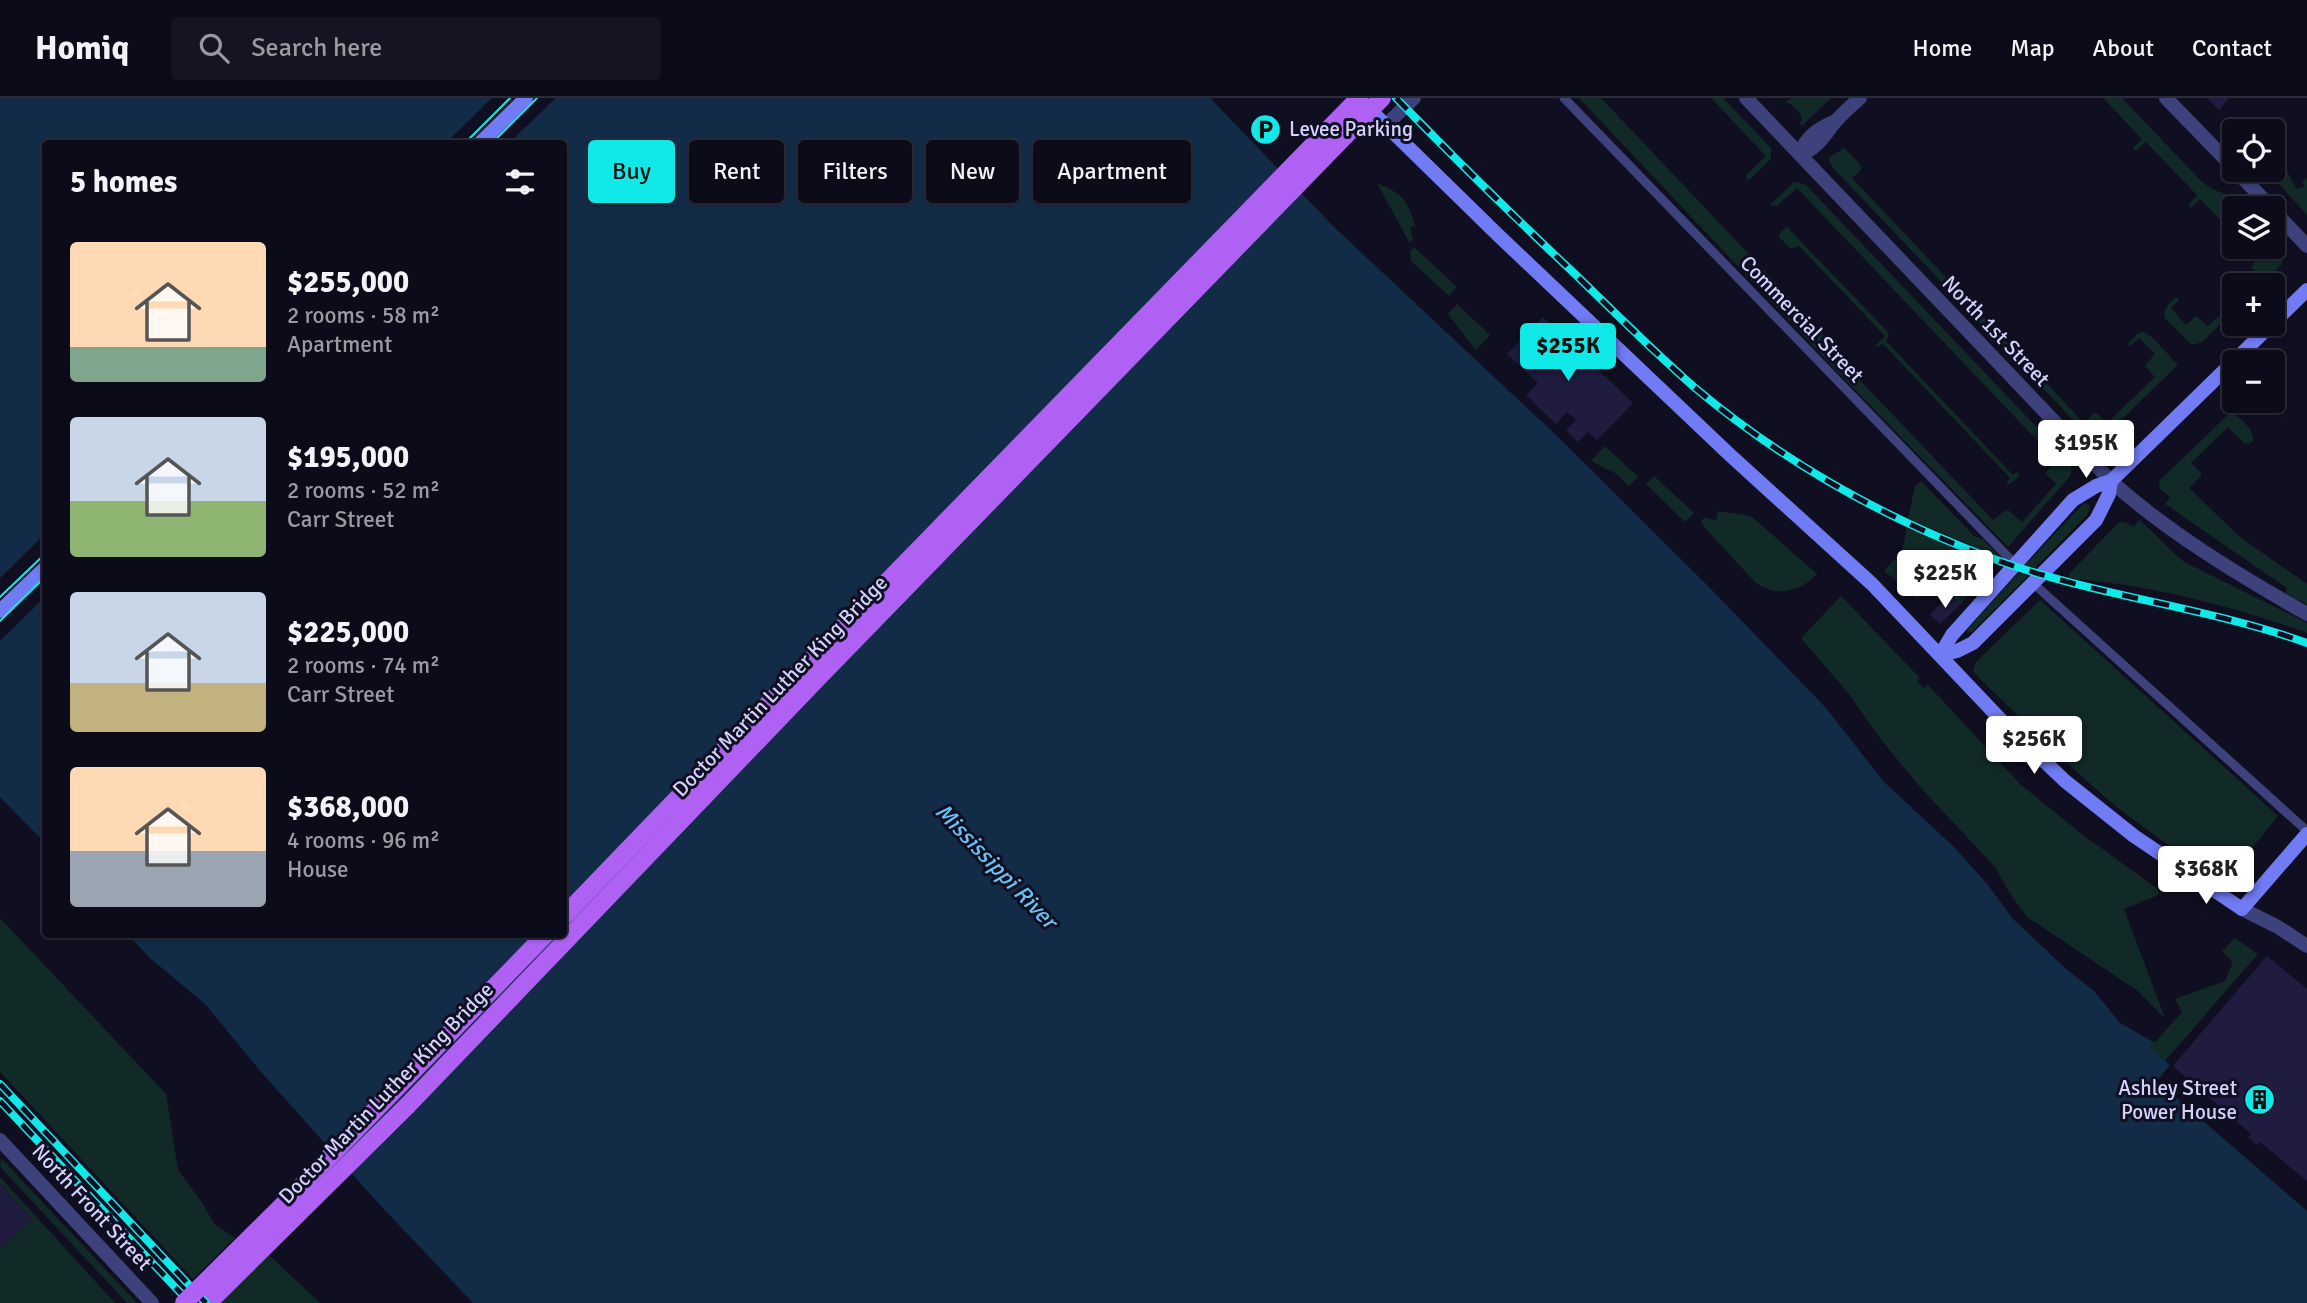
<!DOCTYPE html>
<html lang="en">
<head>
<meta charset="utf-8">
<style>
	body { margin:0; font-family:Signika,sans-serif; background:#151422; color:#f1f3f6; height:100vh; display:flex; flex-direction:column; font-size:26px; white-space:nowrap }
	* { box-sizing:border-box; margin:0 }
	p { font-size:23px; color:#9a9ba2 }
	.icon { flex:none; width:38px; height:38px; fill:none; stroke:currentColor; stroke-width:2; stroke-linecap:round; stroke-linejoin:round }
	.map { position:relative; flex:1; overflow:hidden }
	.sheet { position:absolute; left:42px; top:42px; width:525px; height:798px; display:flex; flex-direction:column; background:#0c0b19; border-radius:7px; box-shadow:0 2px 5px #0004,0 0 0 2px #2c2b38 }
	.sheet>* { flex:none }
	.banner { position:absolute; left:588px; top:42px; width:665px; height:63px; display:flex; gap:14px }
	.fabs { position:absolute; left:2222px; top:21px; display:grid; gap:14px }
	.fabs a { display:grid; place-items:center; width:63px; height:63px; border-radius:7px; background:#0c0b19; box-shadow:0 2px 5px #0004,0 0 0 2px #2c2b38; font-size:35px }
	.price { position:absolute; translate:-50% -60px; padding:0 16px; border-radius:7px; background:#fff; color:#222; font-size:23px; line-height:46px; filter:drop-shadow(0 2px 4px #0008) }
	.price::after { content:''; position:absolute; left:50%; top:42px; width:21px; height:16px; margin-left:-10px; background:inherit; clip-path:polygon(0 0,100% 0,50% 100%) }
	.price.active { background:#11e9e8; color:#111 }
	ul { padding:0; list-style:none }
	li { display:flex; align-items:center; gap:21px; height:175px; padding:0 28px }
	li span { display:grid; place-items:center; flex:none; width:196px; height:140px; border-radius:7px; color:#555 }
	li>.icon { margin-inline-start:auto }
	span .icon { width:84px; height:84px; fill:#fffc; stroke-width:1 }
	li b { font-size:30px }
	h2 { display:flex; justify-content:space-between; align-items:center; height:84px; padding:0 28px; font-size:30px }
	.chip { padding:0 24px; border-radius:7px; background:#0c0b19; box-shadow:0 2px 5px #0004,0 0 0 2px #2c2b38; font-size:24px; line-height:63px }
	.chip.active { background:#11e9e8; color:#111 }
	header { display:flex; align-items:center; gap:42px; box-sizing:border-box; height:98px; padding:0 35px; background:#0c0b19; border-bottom:2px solid #2c2b38 }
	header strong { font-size:33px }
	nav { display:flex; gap:38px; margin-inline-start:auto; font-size:24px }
	.search { width:490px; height:63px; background:#151422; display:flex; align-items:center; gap:18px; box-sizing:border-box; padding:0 24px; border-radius:7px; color:#9a9ba2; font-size:26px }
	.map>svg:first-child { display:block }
</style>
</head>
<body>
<header>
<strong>Homiq</strong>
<div class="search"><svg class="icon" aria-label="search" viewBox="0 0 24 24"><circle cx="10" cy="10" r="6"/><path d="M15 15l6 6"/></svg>Search here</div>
<nav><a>Home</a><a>Map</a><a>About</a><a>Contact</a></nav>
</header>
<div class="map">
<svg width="2307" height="1205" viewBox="0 0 2307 1205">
	<rect width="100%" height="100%" fill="#100f21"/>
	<path fill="#122a27" d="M1579 0H1601L1814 225 1855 277 1993 422 2003 414 2008 412 2022 424 2056 386 2045 375 2056 362 1797 90 1777 108 1770 107 1794 84 1805 86 2071 365V377L2008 449 1831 267Z
		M1711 0H1723L1771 50V61L1748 83 1746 77 1766 58Z
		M1792 0H1831L1802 28 1799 25 1802 22C1802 16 1792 5 1785 4Z
		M2103 0H2122L2202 84 2212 91 2232 99 2244 110H2235V137L2200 101 2191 110 2188 108 2197 97 2146 44 2135 53 2133 50 2142 41Z
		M1844 50 1860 66 1861 72 1852 80 2084 325 2094 315 2098 316 2107 325 2155 279 2145 268 2155 256 2139 240 2130 248 2127 247 2138 235 2143 234 2151 238 2178 267 2098 344 2093 343 1834 71 1829 63 1830 59Z
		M2286 73H2287L2296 91 2304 88 2302 83 2307 80V117L2278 85Z
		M1377 85C1402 96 1408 101 1415 128L1410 129 1413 143 1409 144Z
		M1787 129 1887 233 1889 238 1886 243 2013 377 2019 373V378L2010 386H2006L2010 380 1883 246 1876 249V247L1885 238 1799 148 1791 151 1779 139 1780 134Z
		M2273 142 2283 152 2282 166 2264 183 2251 169 2257 160 2246 149H2273Z
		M1414 149 1457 189 1449 198 1411 163 1410 154Z
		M2176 199 2179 202 2171 210 2186 227 2196 218 2208 228 2235 203V212L2202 244 2192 247 2165 220 2164 215 2167 208Z
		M1457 206 1490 237 1476 252 1448 216Z
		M2232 313C2241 322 2254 330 2253 343L2249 346 2244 345 2228 329 2191 365 2201 375V378L2189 390 2241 440 2307 486V507L2285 495 2287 490 2165 406 2170 399 2160 391 2159 383Z
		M1605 348 1638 379 1629 388 1615 375 1591 363Z
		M1654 378 1694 415 1685 424 1646 386Z
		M1921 383 1975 439 1983 441 2000 459 1908 421 1915 388Z
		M2084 405 2089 407 2090 410 2087 417 2035 470 2025 467Z
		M1718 413 1751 418 1817 476C1800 494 1776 500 1755 484L1704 429 1701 423 1704 420 1716 422Z
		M2139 422C2155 435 2167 450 2183 463L2307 525V535C2230 507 2150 487 2068 480L2070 475 2119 424H2125L2134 429Z
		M1907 430 1993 466 1960 507 1938 483 1917 501 1906 489 1918 475 1907 464 1892 479 1884 473 1902 453Z
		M2018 475 2028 478 1972 534 1967 535 1968 531Z
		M1841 498 1920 580 1917 583 1924 590 1928 587 2021 687 2083 737 2158 791 2159 795 2156 798 2124 811 2165 920 2138 893 2027 819 2009 794 1995 769 1921 690 1879 639 1848 595 1801 540Z
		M2040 502 2278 718C2258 742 2241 771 2208 776L2119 711 2071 669 1973 574 1975 565Z
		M0 820 166 996 178 1072 203 1106 214 1126 235 1140 193 1181 0 974Z
		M2235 840 2258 856 2165 963 2150 950 2182 914 2175 901 2225 883 2233 864 2222 853Z
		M1 1060 137 1205H127L4 1073 0 1068Z
		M0 1079 115 1205H0V1150L32 1120 0 1086Z
		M268 1156 320 1205H219Z"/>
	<path fill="#122c47" d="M0 0H1210L1334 129 1556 337 1709 489 1826 610 1884 684 1954 749 1988 787 2012 820 2065 870 2095 894 2120 925 2155 945 2150 950 2170 967 2157 983 2307 1113V1205H473L380 1107 262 975 205 906 150 860 128 837 564 836V46H46L45 745 0 699Z"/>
	<path fill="#100f21" d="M492 0H556L509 45H446Z
		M45 436V499L0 543V480Z"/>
	<path fill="#201c40" d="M2207 0H2229L2219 12Z
		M1543 219 1633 305 1597 342 1588 334 1578 344 1566 332 1576 322 1567 314 1556 326 1526 297 1538 285 1507 256Z
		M1906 464 1919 475 1904 491 1892 479Z
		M1950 497 1960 507 1940 526 1930 516Z
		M2267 858 2307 891V1083L2260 1044 2257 1047 2248 1040 2251 1036 2173 968Z
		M0 1086 32 1120 0 1150Z"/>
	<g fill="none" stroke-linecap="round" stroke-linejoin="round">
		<path stroke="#3d417c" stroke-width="9" d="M1564 0 2015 466
			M2034 486 2307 733"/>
		<path stroke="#3d417c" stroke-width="14" d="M1746 0 2111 383C2167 434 2242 479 2307 516
			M2166 0 2235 71
			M1385 28 1414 0
			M1800 56C1819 50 1824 37 1836 23 1843 15 1852 7 1860 0
			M1800 56C1805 39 1819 30 1836 23
			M2235 72 2272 110
			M2273 112 2307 148
			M2242 811 2278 829 2307 848
			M0 1042 152 1205"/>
		<path stroke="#707bf4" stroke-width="14" d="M1364 6 1498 137 1730 357 1872 486 2002 623 2065 683 2134 738 2242 811 2307 736
			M479 46 526 0
			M2273 225 2307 192
			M0 513 46 469
			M1940 557 1952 537 2073 402 2096 388 2111 383 2272 226
			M1940 557 1957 553 1973 545 2096 422 2109 396 2111 383"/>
		<path stroke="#ae61f3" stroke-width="18" d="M564 818 802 571
			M208 1205 408 1007 814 584"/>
		<path stroke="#11e9e8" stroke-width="2" d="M464 46 510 0
			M491 46 537 0
			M0 499 46 455
			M0 523 46 478"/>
		<defs>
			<path id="rail" d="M1396 0C1454 60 1514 119 1575 176 1614 214 1653 253 1694 289 1782 363 1883 420 1991 460 2093 498 2204 508 2307 545
				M0 986 206 1205
				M0 1003 190 1205"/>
		</defs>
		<use href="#rail" stroke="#11e9e8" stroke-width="8"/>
		<use href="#rail" stroke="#100f21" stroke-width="5" stroke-dasharray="16" stroke-linecap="butt"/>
		<path stroke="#ae61f3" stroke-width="18" d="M802 571 1359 0
			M814 584 1382 0
			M184 1205 281 1109 546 836"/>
	</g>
	<defs>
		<symbol id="parking-disc" viewBox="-11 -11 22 22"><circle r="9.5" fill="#11e9e8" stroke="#100f21"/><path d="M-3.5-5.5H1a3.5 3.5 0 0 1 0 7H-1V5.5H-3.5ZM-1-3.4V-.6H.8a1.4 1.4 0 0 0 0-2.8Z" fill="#111"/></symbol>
		<symbol id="building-disc" viewBox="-11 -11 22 22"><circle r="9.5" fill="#11e9e8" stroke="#100f21"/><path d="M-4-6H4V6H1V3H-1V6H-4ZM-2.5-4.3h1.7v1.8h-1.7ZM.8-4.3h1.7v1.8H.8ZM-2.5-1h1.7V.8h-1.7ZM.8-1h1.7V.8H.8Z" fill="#111"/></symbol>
	</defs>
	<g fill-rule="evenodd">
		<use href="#parking-disc" x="1248" y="14" width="35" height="35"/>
		<use href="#building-disc" x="2242" y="984" width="35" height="35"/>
	</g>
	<g text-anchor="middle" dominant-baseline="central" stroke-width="6" stroke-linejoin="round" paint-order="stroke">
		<g font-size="21" fill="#d3d2fc" stroke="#100f21" text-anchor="start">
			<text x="1289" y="31">Levee Parking</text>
			<text x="2237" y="990" text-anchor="end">Ashley Street<tspan x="2237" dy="24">Power House</tspan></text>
		</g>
		<g font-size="21" fill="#d3d2fc" stroke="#100f21">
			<text transform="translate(1802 221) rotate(46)">Commercial Street</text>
			<text transform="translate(1996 233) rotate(46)">North 1st Street</text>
			<text transform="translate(780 588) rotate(-46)">Doctor Martin Luther King Bridge</text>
			<text transform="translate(386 995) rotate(-46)">Doctor Martin Luther King Bridge</text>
			<text transform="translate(92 1109) rotate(47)">North Front Street</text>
		</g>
		<g font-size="23" font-style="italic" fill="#68c1f4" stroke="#100f21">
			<text transform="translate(996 768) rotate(46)">Mississippi River</text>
		</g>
	</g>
</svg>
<div class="fabs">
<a><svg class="icon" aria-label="locate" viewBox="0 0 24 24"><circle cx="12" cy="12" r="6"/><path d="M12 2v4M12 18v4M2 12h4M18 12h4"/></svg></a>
<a><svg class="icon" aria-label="layers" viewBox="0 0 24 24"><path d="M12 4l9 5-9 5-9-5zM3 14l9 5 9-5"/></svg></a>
<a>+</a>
<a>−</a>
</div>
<b class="price active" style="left:1568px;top:285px">$255K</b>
<b class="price" style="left:2086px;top:382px">$195K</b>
<b class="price" style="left:1945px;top:512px">$225K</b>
<b class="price" style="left:2034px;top:678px">$256K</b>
<b class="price" style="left:2206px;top:808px">$368K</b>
<div class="banner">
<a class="chip active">Buy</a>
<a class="chip">Rent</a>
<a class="chip">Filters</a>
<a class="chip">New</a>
<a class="chip">Apartment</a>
</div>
<section class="sheet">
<h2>5 homes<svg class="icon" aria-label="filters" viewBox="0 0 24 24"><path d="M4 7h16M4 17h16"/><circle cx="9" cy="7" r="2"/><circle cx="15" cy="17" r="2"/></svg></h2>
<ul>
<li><span style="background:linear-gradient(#ffd9b3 75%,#7fa58c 0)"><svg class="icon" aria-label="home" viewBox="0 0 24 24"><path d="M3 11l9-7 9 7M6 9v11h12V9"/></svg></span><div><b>$255,000</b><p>2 rooms · 58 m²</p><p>Apartment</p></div></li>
<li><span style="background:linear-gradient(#c9d6e8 60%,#8fb573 0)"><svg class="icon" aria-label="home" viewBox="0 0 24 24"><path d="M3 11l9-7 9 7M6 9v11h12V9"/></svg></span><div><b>$195,000</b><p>2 rooms · 52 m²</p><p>Carr Street</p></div></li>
<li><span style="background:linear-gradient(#c9d6e8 65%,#c2b280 0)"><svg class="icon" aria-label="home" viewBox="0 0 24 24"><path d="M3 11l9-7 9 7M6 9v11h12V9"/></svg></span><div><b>$225,000</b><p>2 rooms · 74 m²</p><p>Carr Street</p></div></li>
<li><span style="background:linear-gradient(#ffd9b3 60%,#9aa5b1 0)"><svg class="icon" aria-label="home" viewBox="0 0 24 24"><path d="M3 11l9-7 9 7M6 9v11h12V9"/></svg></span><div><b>$368,000</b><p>4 rooms · 96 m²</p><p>House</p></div></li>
</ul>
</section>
</div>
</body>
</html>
